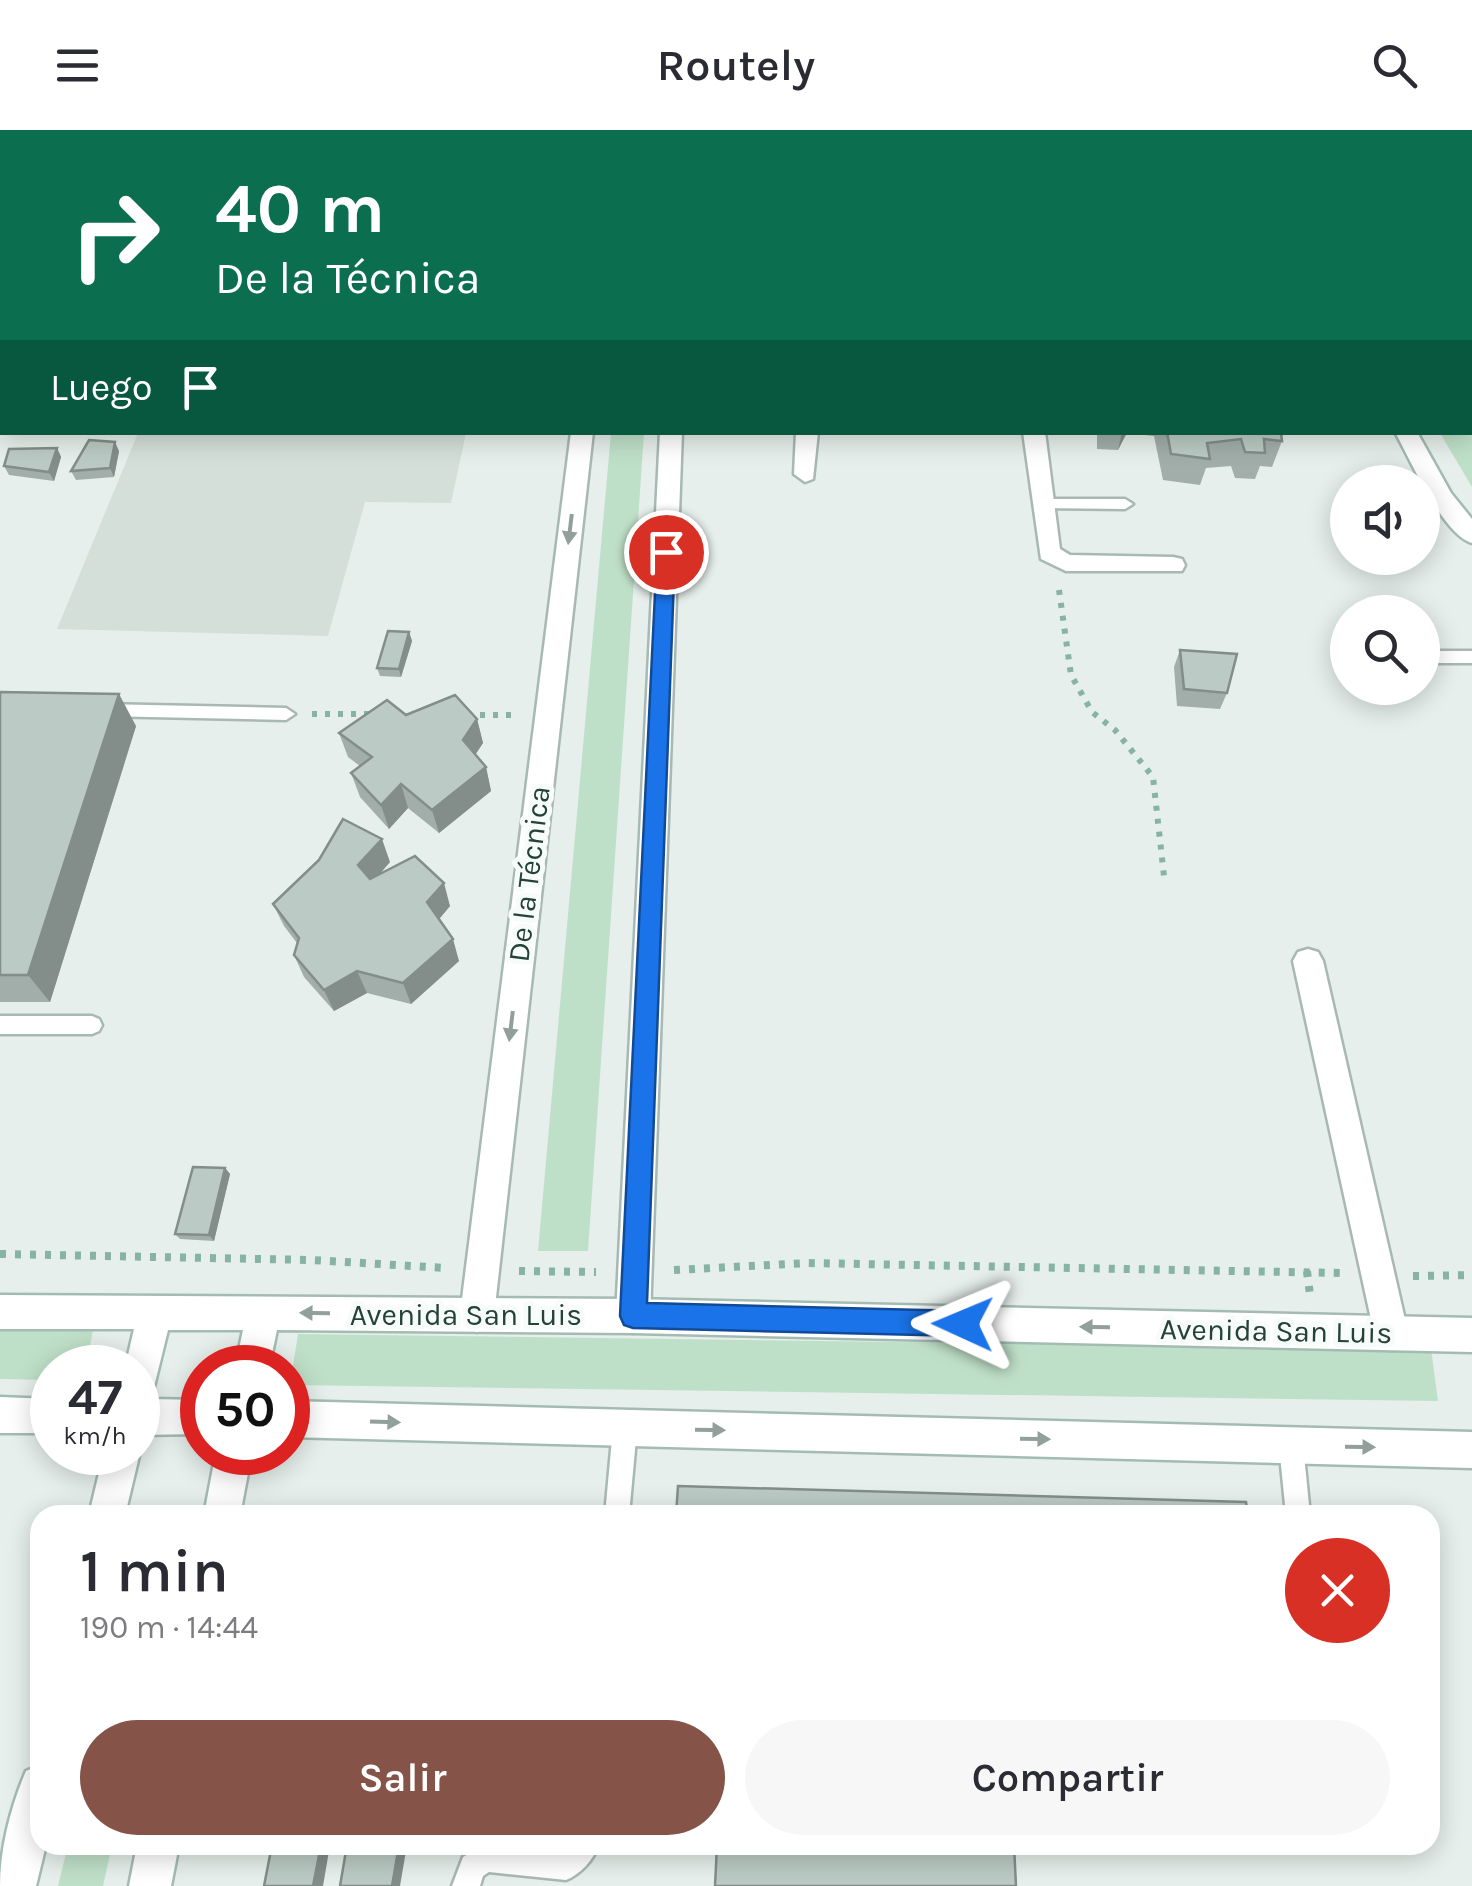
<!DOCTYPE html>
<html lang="es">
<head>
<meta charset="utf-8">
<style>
	body { margin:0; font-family:Karla,sans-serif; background:#f7f7f7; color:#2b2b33; height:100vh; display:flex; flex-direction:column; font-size:38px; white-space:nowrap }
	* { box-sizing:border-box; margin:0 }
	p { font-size:32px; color:#7c7c81 }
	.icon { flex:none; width:55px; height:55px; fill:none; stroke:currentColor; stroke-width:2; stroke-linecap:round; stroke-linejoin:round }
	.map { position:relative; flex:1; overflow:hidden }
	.panel { position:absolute; left:30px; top:1375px; width:1410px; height:350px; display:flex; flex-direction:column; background:#fff; border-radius:30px; box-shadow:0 5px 25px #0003 }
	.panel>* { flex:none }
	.top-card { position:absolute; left:0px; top:0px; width:1472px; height:305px; box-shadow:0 5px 25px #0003; background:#0b6e4f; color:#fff; overflow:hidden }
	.tools { position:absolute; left:1330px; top:335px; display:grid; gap:20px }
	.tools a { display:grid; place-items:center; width:110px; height:110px; border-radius:50%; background:#fff; box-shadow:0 5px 25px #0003; font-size:50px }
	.speed { position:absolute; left:30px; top:1215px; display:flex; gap:20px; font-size:50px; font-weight:700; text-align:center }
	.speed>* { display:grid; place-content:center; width:130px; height:130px; border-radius:50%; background:#fff; box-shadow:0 5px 25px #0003; line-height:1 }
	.speed small { font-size:25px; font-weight:400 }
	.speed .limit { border:15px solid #d22; background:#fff; color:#111 }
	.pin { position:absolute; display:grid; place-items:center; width:85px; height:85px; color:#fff; margin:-42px; border:5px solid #fff; border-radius:50%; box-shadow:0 2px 10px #0007 }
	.me { position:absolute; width:110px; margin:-55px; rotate:271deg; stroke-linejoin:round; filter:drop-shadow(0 0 8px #0008) }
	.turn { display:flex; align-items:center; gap:35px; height:210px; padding:0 50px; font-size:45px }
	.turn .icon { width:130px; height:130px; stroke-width:2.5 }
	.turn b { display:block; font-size:70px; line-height:85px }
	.then { display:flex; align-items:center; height:95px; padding:0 50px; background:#0003; gap:20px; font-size:38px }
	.round { display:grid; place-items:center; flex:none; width:105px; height:105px; border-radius:52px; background:#f7f7f7 }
	.head { display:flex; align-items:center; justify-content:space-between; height:170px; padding:0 50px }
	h1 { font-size:60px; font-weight:600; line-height:75px }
	.action { display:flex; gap:20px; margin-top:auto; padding:20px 50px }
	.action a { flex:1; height:115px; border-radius:60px; background:#855347; color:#fff; font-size:40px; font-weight:600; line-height:115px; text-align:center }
	.action a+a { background:#f7f7f7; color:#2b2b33 }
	header { display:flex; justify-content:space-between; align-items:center; height:130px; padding:0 50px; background:#fff; font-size:45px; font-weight:600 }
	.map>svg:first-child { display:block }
	.built { fill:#d4dfda }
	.green { fill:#bfe0c8 }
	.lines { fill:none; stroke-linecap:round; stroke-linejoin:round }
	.lane-casing { stroke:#a8b8b2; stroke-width:5 }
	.street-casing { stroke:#a8b8b2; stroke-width:5 }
	.secondary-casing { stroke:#a4bbb3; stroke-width:5 }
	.path-far1 { stroke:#86b3a5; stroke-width:6; stroke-dasharray:5 8; stroke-linecap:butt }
	.path { stroke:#86b3a5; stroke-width:8; stroke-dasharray:6 9; stroke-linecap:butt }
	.lane { fill:#fff; fill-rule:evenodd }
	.street { fill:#fff; fill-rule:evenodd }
	.secondary { fill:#fff; fill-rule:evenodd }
	.wall { fill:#a1aea9 }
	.shaded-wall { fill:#838d89 }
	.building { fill:#bbcac4; stroke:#838d89; stroke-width:2.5 }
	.oneway { fill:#92a09c }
	.route { fill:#1a73e8; stroke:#114b97; stroke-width:2.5 }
	.labels { text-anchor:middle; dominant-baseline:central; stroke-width:10; stroke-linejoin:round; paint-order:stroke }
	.street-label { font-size:30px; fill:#24423a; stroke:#f7fbf9 }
</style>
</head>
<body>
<header><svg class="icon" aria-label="menu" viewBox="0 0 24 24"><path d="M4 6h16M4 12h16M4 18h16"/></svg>Routely<svg class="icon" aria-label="search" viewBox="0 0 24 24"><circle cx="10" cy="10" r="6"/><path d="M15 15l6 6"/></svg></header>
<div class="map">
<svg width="1472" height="1756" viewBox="0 0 1472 1756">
	<rect width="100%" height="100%" fill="#e6efeb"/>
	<path class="built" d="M 138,303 L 138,302 L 466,303 L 451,373 L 365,372 L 328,506 L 57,499 Z"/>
	<g class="green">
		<path d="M 1470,281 L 1472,285 L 1472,357 L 1440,303 L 1470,302 Z"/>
		<path d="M 611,303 L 644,303 L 588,1121 L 538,1121 Z"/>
		<path d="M 0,1199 L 93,1200 L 86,1237 L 52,1238 L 52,1250 L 0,1249 Z"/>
		<path d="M 298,1204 L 1431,1219 L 1438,1271 L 290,1255 Z"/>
		<path d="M 68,1715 L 112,1715 L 103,1756 L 58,1756 Z"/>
	</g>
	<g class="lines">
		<g class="lane-casing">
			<g id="lane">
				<rect x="1470" y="30" width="2" height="8"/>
				<path d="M 1045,369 L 1125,369 L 1133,374 L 1125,379 L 1039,378 L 1037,374 Z"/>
				<rect x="1422" y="521" width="50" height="12"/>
				<path d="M 102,574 L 286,578 L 295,584 L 286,590 L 102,586 L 93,580 Z"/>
				<path d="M 0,886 L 92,886 L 99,889 L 102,895 L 99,901 L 92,904 L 0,904 Z"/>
				<path d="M 625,1286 L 633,1290 L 637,1298 L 629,1385 L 605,1385 L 613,1298 L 617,1290 Z"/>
				<path d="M 1291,1303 L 1299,1307 L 1303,1315 L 1310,1385 L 1286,1385 L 1279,1315 L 1283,1307 Z"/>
				<path d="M 484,1715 L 560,1722 L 567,1715 L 599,1715 C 593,1730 581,1744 566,1750 L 489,1742 L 483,1746 L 480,1756 L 452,1756 L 463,1727 Z"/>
			</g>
		</g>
		<g class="street-casing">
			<g id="street">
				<rect x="0" y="206" width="2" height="12"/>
				<path d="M 571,302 L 593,302 L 494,1185 L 489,1197 L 477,1202 L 465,1197 L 460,1185 Z"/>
				<path d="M 660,302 L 682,302 L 650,1186 L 645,1198 L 633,1203 L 621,1198 L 616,1186 Z"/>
				<path d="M 796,302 L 818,302 L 813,349 L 805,352 L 794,344 Z"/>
				<path d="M 1023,302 L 1045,302 L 1060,419 L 1070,425 L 1173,427 L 1182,429 L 1185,435 L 1182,441 L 1066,441 L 1041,429 Z"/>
				<path d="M 1308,819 L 1318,822 L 1323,831 L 1408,1203 L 1403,1215 L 1391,1220 L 1379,1215 L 1374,1203 L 1293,831 L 1298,822 Z"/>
			</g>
		</g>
		<g class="secondary-casing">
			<g id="secondary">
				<path d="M 1334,0 L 1357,0 L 1358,2 L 1336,2 Z"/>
				<path d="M 1470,235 L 1472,236 L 1472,252 L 1470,251 Z"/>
				<path d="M 1395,302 L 1417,302 L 1451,363 L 1472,389 L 1472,413 C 1443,405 1410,329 1395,302 Z"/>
				<path d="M 0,1165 L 633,1169 L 1472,1188 L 1472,1222 L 633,1203 L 277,1200 L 269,1238 L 235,1238 L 243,1200 L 168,1200 L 151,1269 L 202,1270 L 202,1304 L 138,1305 L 138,1238 L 125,1238 L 134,1199 L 0,1199 Z"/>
				<path d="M 0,1267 L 52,1269 L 52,1303 L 0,1303 Z"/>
				<path d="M 288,1271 L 1472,1302 L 1472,1338 L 288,1307 Z"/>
				<path d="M 138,1316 L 140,1322 L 125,1385 L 89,1385 L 104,1322 L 138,1322 Z"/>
				<path d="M 216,1322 L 252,1322 L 240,1385 L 204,1385 Z"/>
				<path d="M 40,1635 L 40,1715 L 46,1715 L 36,1756 L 0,1756 C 0,1718 11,1676 26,1641 Z"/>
				<path d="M 137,1715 L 179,1715 L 171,1756 L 129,1756 Z"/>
			</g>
		</g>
		<g class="path-far1">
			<path d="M 1059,460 L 1071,545 L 1092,582 L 1115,600 L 1153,647 L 1164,746"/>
			<path d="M 312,584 L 374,584"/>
			<path d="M 467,585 L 514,585"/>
		</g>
		<g class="path">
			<path d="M 0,1124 L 312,1130 L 446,1138"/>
			<path d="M 674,1140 L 808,1133 L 1341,1143"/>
			<path d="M 519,1141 L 596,1142"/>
			<path d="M 1307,1141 L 1310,1165"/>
			<path d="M 1413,1146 L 1472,1145"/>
		</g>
		<use href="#lane" class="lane"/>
		<use href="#street" class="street"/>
		<use href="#secondary" class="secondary"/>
	</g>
	<g class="wall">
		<path d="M 177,0 L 318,0 L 316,2 L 178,2 Z"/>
		<path d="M 441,0 L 514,0 L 513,2 L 441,2 Z"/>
		<path d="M 1097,302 L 1281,302 L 1282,311 L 1272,337 L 1260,336 L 1255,349 L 1235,348 L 1231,336 L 1206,338 L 1200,355 L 1163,350 L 1154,306 L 1127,303 L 1118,320 L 1097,319 Z"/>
		<path d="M 57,318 L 61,327 L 54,351 L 9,345 L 4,336 Z"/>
		<path d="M 119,321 L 114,347 L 76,350 L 71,341 Z"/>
		<path d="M 409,502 L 412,511 L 401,547 L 380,546 L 377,538 Z"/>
		<path d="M 1180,520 L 1227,563 L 1220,579 L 1177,576 L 1174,537 Z"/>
		<path d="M 0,562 L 136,596 L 50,872 L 0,872 Z"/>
		<path d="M 406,585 L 477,589 L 483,613 L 475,625 L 486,637 L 491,661 L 439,703 L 408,678 L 389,699 L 360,667 L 351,643 L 360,636 L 348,627 L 339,603 Z"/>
		<path d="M 390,732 L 379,745 L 450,776 L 439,789 L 459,831 L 411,874 L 367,863 L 334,881 L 304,847 L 294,825 L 297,813 L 284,796 L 273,774 Z"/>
		<path d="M 225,1038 L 230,1044 L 214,1111 L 180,1109 L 175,1104 Z"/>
	</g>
	<g class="shaded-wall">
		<path d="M 0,0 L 10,0 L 11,2 L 2,2 L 2,26 L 0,29 Z"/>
		<path d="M 274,0 L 318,0 L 316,2 L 274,2 Z"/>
		<rect x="704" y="0" width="27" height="2"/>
		<path d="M 1122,302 L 1127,302 L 1118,320 Z"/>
		<path d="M 115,312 L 119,321 L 114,347 L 110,338 Z"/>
		<path d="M 57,318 L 61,327 L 54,351 L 49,342 Z"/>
		<path d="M 409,502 L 412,511 L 401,547 L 399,539 Z"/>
		<path d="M 119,564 L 136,596 L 50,872 L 28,845 Z"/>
		<path d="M 477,589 L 483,613 L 469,634 L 463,610 Z"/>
		<path d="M 486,637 L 491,661 L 439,703 L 432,680 Z"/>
		<path d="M 401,654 L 408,678 L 389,699 L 381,675 Z"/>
		<path d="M 382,709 L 390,732 L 367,758 L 358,735 Z"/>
		<path d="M 444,753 L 450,776 L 435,794 L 427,772 Z"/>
		<path d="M 453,809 L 459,831 L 411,874 L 403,853 Z"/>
		<path d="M 357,841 L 367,863 L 334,881 L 324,860 Z"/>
		<path d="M 225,1038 L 230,1044 L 214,1111 L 209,1105 Z"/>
		<path d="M 321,1715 L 330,1715 L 323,1756 L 313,1756 Z"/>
		<path d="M 399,1715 L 407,1715 L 400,1756 L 392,1756 Z"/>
	</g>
	<g class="building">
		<path d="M 237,0 L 274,0 L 236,2 Z"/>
		<path d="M 630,0 L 666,0 L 665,2 L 629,2 Z"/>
		<rect x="680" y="0" width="24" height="2"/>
		<path d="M 1104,0 L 1141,0 L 1142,2 L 1104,2 Z"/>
		<path d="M 1167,302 L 1281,302 L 1282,311 L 1264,309 L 1265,323 L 1245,322 L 1241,309 L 1207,313 L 1210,329 L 1171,324 Z"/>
		<path d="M 89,310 L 115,312 L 110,338 L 71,341 Z"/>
		<path d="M 57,318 L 49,342 L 4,336 L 9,319 Z"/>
		<path d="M 388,501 L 409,502 L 399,539 L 377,538 Z"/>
		<path d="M 1180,520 L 1237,524 L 1227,563 L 1184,559 Z"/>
		<path d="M 0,562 L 119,564 L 28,845 L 0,845 Z"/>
		<path d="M 455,565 L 477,589 L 463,610 L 486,637 L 432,680 L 401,654 L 381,675 L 351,643 L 372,627 L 339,603 L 387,570 L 406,585 Z"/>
		<path d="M 343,689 L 382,709 L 358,735 L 370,749 L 415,726 L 444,753 L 427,772 L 453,809 L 403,853 L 357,841 L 324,860 L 294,825 L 299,808 L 273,774 L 319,730 Z"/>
		<path d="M 193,1037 L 225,1038 L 209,1105 L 175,1104 Z"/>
		<path d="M 678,1356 L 1246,1372 L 1248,1385 L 676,1385 Z"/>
		<path d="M 272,1715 L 321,1715 L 313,1756 L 264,1756 Z"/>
		<path d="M 347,1715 L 399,1715 L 392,1756 L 340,1756 Z"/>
		<path d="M 717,1715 L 1014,1715 L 1016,1756 L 715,1756 Z"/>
	</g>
	<defs><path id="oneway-solid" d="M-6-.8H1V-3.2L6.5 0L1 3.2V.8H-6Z" transform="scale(2.5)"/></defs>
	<g class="oneway">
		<use href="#oneway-solid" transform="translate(570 399) rotate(97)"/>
		<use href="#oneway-solid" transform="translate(511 896) rotate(97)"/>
		<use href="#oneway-solid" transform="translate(315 1183) rotate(-179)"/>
		<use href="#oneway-solid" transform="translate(1095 1197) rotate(-179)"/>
		<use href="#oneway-solid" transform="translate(385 1292) rotate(2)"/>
		<use href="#oneway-solid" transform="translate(710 1300) rotate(1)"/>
		<use href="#oneway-solid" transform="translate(1035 1309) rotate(1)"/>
		<use href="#oneway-solid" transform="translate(1360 1317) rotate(1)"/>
	</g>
	<path class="route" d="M 666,416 L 675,422 L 647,1173 L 963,1181 L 972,1185 L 976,1194 L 972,1202 L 963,1206 L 633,1198 L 624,1195 L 620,1186 L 657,422 Z"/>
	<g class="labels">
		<g class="street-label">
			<text transform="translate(529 744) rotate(-83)">De la Técnica</text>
			<text x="466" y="1185">Avenida San Luis</text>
			<text transform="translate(1276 1201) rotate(1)">Avenida San Luis</text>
		</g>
	</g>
</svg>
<div class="tools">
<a><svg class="icon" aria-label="sound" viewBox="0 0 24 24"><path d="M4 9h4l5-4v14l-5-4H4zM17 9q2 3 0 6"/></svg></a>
<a><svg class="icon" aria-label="search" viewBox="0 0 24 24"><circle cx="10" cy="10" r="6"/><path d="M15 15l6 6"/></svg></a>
</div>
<div class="speed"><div>47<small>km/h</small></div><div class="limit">50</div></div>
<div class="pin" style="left:666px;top:422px;background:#d93025"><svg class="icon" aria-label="arrive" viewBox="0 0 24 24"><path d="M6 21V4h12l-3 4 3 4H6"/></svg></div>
<svg class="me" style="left:963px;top:1194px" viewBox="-20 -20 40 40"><path d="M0-17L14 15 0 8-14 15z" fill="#1a73e8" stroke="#fff" stroke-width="4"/></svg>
<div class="top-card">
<div class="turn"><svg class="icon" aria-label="right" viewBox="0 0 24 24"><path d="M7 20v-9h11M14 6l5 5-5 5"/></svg><div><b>40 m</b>De la Técnica</div></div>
<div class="then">Luego<svg class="icon" aria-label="arrive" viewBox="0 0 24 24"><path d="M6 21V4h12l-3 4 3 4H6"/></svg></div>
</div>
<section class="panel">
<div class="head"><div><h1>1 min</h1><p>190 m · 14:44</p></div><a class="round" style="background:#d93025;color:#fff"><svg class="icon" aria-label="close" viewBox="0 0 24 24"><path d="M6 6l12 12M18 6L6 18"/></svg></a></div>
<div class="action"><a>Salir</a><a>Compartir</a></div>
</section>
</div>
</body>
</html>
